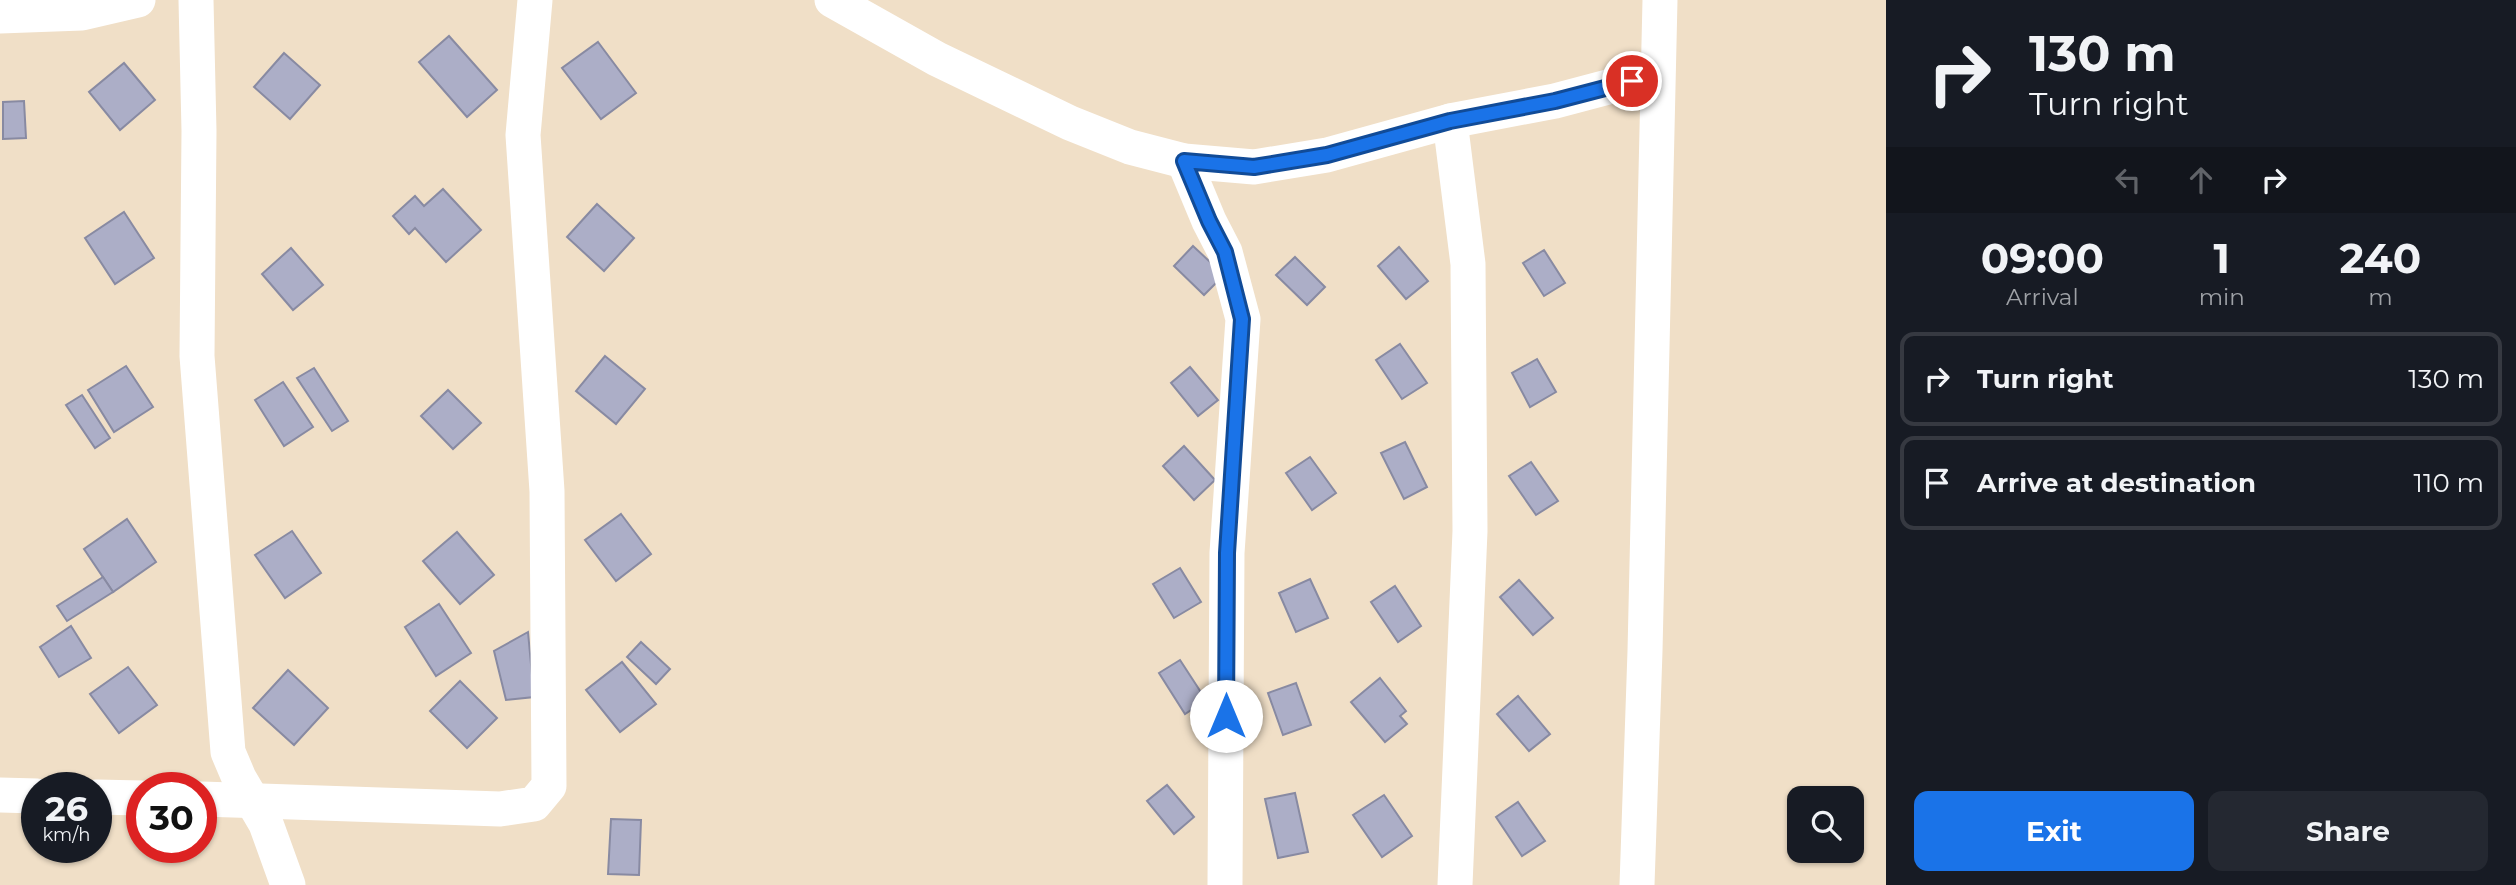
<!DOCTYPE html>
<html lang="en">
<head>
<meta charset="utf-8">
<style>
	body { margin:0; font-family:Montserrat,sans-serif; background:#242831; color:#f1f3f6; height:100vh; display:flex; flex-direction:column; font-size:26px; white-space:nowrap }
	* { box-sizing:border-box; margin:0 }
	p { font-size:23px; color:#9ea1a6 }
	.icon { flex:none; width:38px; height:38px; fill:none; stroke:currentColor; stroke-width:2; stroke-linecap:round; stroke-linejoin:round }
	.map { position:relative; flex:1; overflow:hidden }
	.details { display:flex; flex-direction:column; background:#171b24; width:630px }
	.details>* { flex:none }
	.top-card { background:#171b24; color:#f1f3f6; overflow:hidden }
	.fabs { position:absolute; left:1787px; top:786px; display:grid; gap:14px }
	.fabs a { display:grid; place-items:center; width:77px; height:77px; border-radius:14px; background:#171b24; box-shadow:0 2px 5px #0004; font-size:35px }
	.speed { position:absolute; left:21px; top:772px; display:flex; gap:14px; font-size:35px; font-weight:700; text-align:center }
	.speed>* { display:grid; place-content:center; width:91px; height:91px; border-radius:50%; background:#171b24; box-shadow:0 2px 5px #0004; line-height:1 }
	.speed small { font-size:18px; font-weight:400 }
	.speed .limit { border:10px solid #d22; background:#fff; color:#111 }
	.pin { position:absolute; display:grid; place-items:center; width:60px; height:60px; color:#fff; margin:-30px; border:4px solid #fff; border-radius:50%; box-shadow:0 2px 7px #0007 }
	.me { position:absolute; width:77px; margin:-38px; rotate:0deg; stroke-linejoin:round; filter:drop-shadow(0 0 5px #0008) }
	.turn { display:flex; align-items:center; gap:24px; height:147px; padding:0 28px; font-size:32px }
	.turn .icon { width:91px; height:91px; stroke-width:2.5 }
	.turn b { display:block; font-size:49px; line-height:60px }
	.lanes { display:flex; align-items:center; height:66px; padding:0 28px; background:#0003; justify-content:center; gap:35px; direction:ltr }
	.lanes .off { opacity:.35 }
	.eta { display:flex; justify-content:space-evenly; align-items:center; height:119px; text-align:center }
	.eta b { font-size:42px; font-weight:700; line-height:49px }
	.primary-button { display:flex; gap:14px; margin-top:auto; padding:14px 28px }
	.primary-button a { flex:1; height:80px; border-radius:14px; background:#1a73e8; color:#fff; font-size:28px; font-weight:700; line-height:80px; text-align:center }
	.primary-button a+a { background:#242831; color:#f1f3f6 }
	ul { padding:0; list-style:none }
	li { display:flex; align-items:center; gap:21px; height:94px; margin:0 14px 10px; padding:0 14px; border:4px solid #363941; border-radius:14px }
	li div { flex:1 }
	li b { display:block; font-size:26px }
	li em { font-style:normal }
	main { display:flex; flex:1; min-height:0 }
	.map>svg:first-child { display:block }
	.building { fill:#acaec7; stroke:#888aa2; stroke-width:2 }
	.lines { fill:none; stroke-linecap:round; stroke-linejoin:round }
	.minor { stroke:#fff; stroke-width:35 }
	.route-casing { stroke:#114b97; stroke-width:18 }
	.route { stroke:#1a73e8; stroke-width:12 }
</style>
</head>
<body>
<main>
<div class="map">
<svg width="1886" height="885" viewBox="0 0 1886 885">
	<rect width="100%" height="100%" fill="#f0dfc7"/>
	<g class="building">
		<path d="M 449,36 L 497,90 L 467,117 L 419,62 Z"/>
		<path d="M 598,42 L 636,93 L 601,119 L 562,68 Z"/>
		<path d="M 284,53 L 320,85 L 290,119 L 254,87 Z"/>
		<path d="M 124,63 L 155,100 L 120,130 L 89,92 Z"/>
		<path d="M 24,101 L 26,138 L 3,139 L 3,102 Z"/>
		<path d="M 443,189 L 481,230 L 446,262 L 415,228 L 409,234 L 393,216 L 415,196 L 424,206 Z"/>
		<path d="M 597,204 L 634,238 L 604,271 L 567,237 Z"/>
		<path d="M 124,212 L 154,258 L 115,284 L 85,238 Z"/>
		<path d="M 1193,246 L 1224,275 L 1204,295 L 1174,266 Z"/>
		<path d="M 1399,247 L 1428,281 L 1406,299 L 1378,266 Z"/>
		<path d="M 291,248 L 323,285 L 293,310 L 262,274 Z"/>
		<path d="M 1544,250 L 1565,283 L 1544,296 L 1523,263 Z"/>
		<path d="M 1295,257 L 1325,287 L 1307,305 L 1276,275 Z"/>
		<path d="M 1400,344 L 1427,383 L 1402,399 L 1376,360 Z"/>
		<path d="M 605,356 L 645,389 L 616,424 L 576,391 Z"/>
		<path d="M 1537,359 L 1556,392 L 1530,407 L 1512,373 Z"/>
		<path d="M 126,366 L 153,407 L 114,432 L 88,390 Z"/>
		<path d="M 1190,367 L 1218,400 L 1198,416 L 1171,383 Z"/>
		<path d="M 314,368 L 348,421 L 332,431 L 297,378 Z"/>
		<path d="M 283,382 L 313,427 L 284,446 L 255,400 Z"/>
		<path d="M 448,390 L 481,423 L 453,449 L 421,416 Z"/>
		<path d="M 82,395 L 110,438 L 95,448 L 66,405 Z"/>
		<path d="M 1405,442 L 1427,487 L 1404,499 L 1381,453 Z"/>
		<path d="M 1184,446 L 1215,480 L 1194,500 L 1163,466 Z"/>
		<path d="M 1310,457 L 1336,493 L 1312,510 L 1286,473 Z"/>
		<path d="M 1531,462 L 1558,501 L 1536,515 L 1509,476 Z"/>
		<path d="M 621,514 L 651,554 L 616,581 L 585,540 Z"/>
		<path d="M 127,519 L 156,562 L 113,592 L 84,549 Z"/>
		<path d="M 292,531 L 321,573 L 285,598 L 255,555 Z"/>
		<path d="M 457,532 L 494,575 L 460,604 L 423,561 Z"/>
		<path d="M 1180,568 L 1201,602 L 1174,618 L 1153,584 Z"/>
		<path d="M 103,577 L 113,592 L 67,621 L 57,606 Z"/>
		<path d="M 1310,579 L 1328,618 L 1296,632 L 1279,593 Z"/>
		<path d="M 1519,580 L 1553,618 L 1533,635 L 1500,597 Z"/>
		<path d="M 1395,586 L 1421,626 L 1398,642 L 1371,602 Z"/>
		<path d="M 439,604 L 471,653 L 436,676 L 405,627 Z"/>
		<path d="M 71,626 L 91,658 L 59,677 L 40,647 Z"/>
		<path d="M 528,632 L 534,697 L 506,700 L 494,651 Z"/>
		<path d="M 641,642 L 670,669 L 656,684 L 627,657 Z"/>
		<path d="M 1180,660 L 1206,700 L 1185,714 L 1159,673 Z"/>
		<path d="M 622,662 L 656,704 L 620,732 L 586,690 Z"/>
		<path d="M 128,667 L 157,705 L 119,733 L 90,694 Z"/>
		<path d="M 288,670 L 328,708 L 294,745 L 253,708 Z"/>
		<path d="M 1380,678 L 1406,711 L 1400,716 L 1407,724 L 1385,742 L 1351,702 Z"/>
		<path d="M 460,681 L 497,718 L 467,748 L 430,711 Z"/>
		<path d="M 1296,683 L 1311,725 L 1283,735 L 1268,693 Z"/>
		<path d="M 1518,696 L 1550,734 L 1529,751 L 1497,714 Z"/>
		<path d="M 1167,785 L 1194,817 L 1174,834 L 1147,801 Z"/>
		<path d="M 1295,793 L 1308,852 L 1278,858 L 1265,799 Z"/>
		<path d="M 1384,795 L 1412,836 L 1382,857 L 1353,815 Z"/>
		<path d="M 1518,802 L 1545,841 L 1522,856 L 1496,817 Z"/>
		<path d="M 611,819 L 641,820 L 639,875 L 608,874 Z"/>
	</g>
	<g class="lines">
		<g class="minor">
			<path d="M 196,0 L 199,131 L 197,356 L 228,752 L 239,778 L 266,824 L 288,885"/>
			<path d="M 832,0 L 937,59 L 1070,123 L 1130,147 L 1184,161 L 1254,167 L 1327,155 L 1450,121 L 1555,101 L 1657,74"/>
			<path d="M 0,16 L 82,13 L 138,0"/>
			<path d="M 1450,121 L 1468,264 L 1470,531 L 1455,885"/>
			<path d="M 1184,161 L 1209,221 L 1225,252 L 1243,319 L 1227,553 L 1225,885"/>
			<path d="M 0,795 L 37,796"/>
			<path d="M 96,797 L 142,798"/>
			<path d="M 201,799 L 500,809 L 534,804 L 549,786 L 547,491 L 523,135 L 535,0"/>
			<path d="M 1637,885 L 1645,651 L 1660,0"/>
		</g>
	</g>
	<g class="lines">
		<g class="route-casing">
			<path id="route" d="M 1226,716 L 1227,553 L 1242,319 L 1225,252 L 1209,221 L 1184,161 L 1254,167 L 1327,155 L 1450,121 L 1555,101 L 1632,81"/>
		</g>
		<use href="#route" class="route"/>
	</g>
</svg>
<div class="fabs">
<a><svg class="icon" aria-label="search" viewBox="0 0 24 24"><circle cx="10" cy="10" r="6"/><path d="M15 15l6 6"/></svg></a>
</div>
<div class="speed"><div>26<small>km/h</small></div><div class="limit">30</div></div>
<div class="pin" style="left:1632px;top:81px;background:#d93025"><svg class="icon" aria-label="arrive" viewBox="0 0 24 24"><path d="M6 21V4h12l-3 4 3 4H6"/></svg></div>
<svg class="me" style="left:1226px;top:716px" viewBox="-20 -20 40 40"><circle r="19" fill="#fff"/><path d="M0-13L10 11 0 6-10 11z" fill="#1a73e8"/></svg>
</div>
<section class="details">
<div class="top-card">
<div class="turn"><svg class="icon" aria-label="right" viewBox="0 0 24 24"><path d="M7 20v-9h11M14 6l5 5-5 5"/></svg><div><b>130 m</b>Turn right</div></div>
<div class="lanes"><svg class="icon off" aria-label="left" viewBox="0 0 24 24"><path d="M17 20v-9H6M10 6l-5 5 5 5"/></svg><svg class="icon off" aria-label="ahead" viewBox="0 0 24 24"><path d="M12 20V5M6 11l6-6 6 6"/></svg><svg class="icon" aria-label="right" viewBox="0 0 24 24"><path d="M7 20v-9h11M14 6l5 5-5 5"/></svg></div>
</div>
<div class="eta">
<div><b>09:00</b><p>Arrival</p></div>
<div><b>1</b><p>min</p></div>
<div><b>240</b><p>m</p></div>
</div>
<ul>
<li><svg class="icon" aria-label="right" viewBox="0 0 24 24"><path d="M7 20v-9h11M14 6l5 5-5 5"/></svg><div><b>Turn right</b></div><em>130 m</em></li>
<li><svg class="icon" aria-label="arrive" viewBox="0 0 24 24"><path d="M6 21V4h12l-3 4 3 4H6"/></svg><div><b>Arrive at destination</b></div><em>110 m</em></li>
</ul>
<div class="primary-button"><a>Exit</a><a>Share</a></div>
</section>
</main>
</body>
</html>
